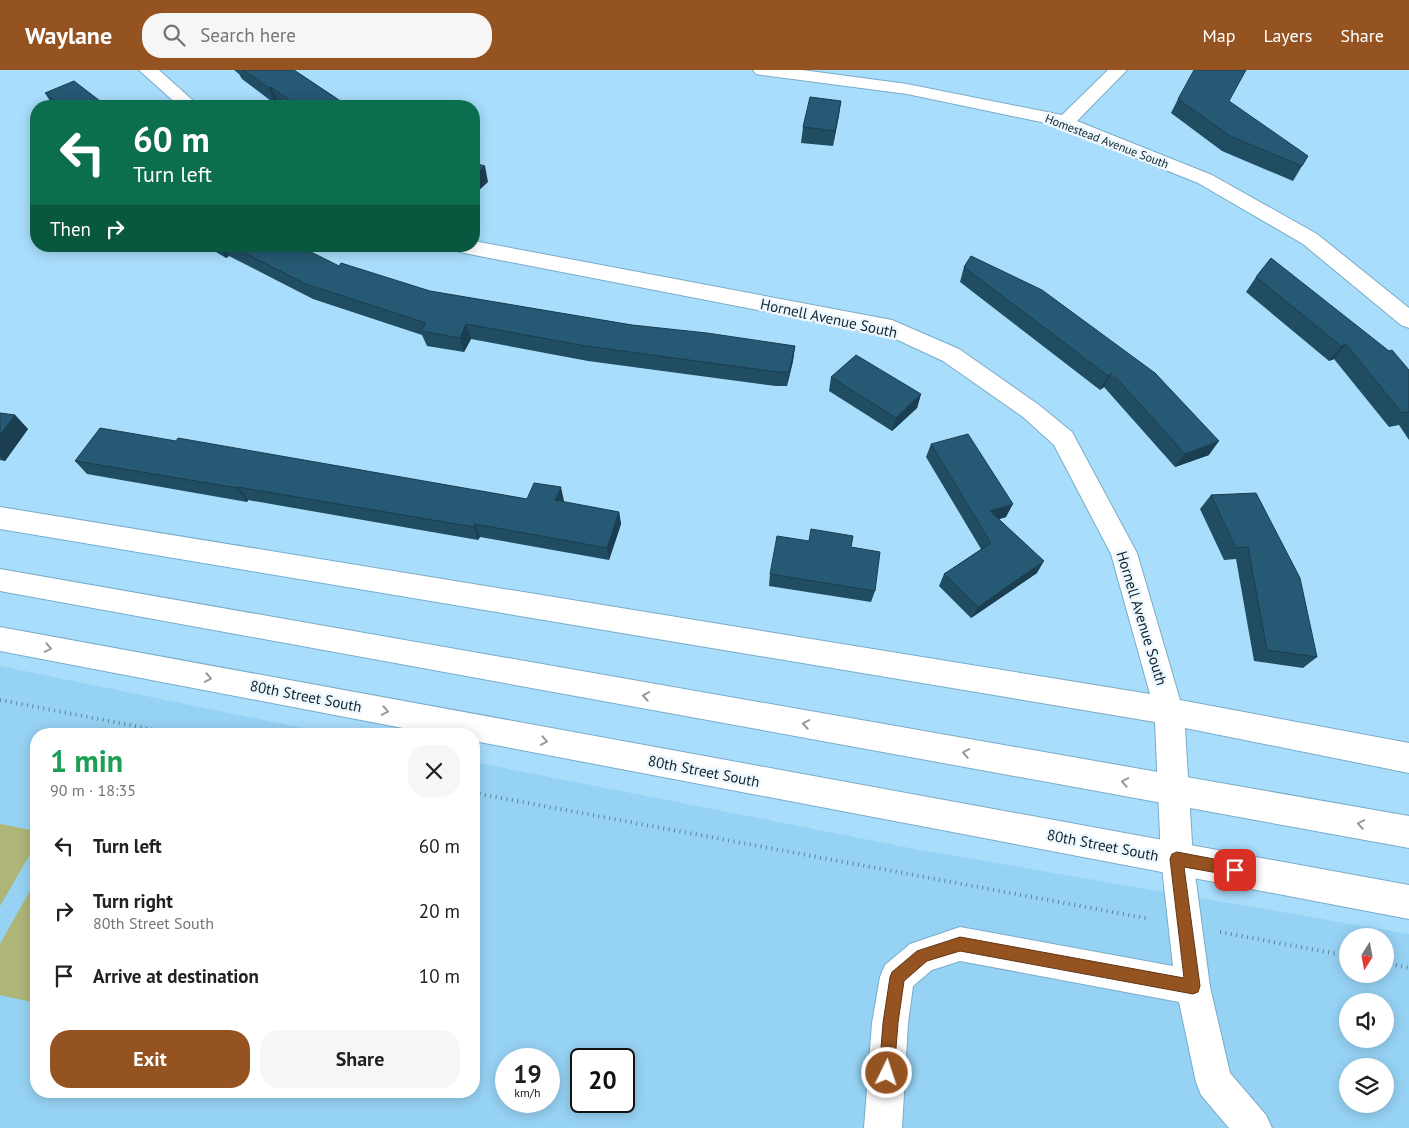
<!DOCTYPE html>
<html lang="en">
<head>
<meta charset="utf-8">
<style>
	body { margin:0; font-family:"PT Sans",sans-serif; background:#f6f6f6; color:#202124; height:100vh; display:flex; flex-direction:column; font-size:19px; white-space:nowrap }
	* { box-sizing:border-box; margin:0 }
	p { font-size:16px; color:#757577 }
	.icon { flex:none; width:28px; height:28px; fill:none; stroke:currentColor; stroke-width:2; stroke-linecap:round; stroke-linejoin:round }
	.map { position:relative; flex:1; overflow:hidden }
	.panel { position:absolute; left:30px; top:658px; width:450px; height:370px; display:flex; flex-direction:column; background:#fff; border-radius:20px; box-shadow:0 2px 12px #0003 }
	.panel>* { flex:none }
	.hud { position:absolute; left:30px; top:30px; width:450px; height:152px; border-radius:20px; box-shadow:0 2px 12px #0003; background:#0b6e4f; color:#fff; overflow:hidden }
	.needle { width:32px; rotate:191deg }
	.fabs { position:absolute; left:1339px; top:858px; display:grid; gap:10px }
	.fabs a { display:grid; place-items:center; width:55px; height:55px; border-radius:50%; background:#fff; box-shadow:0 2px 12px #0003; font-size:25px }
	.speed { position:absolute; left:495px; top:978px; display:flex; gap:10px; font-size:25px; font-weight:700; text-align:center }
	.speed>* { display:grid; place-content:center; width:65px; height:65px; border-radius:50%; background:#fff; box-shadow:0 2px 12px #0003; line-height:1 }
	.speed small { font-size:12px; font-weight:400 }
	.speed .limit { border:2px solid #111; border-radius:8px; background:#fff; color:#111 }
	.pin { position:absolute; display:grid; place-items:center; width:42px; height:42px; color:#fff; margin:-21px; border-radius:10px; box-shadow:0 2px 8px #0006 }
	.me { position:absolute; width:55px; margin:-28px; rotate:4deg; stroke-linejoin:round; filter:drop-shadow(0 0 4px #0008) }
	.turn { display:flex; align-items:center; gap:18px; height:105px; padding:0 20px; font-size:22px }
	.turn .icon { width:65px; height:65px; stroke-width:2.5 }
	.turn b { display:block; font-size:35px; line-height:42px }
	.then { display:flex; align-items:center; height:48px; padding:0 20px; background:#0003; gap:10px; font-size:19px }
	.round { display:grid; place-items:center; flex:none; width:52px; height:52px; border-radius:20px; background:#f6f6f6 }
	.summary { display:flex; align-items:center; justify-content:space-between; height:85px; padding:0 20px }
	h1 { font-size:30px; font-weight:700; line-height:38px; color:#1e9e55 }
	.cta { display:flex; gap:10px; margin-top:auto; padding:10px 20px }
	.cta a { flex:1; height:58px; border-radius:20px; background:#955322; color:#fff; font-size:20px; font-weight:700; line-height:58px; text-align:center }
	.cta a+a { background:#f6f6f6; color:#202124 }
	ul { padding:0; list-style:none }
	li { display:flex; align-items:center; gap:15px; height:65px; padding:0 20px }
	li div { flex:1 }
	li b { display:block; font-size:19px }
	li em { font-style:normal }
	header { display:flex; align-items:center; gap:30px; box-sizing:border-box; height:70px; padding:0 25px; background:#955322; color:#fff }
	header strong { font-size:24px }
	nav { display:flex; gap:28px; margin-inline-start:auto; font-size:18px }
	.search { width:350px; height:45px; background:#f6f6f6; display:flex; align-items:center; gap:12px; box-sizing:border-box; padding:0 18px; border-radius:20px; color:#757577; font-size:19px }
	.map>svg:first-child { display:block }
	.built { fill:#96d2f4; fill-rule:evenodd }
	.green { fill:#aeb577 }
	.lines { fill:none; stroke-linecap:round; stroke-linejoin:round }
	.minor-casing { stroke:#79acc9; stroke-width:2 }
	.major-casing { stroke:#79acc9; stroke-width:2 }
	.path { stroke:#5e8498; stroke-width:4; stroke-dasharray:1 4.5; stroke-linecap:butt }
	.minor { fill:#fff; fill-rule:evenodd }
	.major { fill:#fff; fill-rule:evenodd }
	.wall { fill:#214d63 }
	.shaded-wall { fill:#1b3e50 }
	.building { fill:#265973; stroke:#1b3e50 }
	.oneway { stroke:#939ca1 }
	.route { fill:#955322; stroke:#613616 }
	.labels { text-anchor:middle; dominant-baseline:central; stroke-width:5; stroke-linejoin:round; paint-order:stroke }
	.far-street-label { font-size:12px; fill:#0f242f; stroke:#edf7fd }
	.street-label { font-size:15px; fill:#0f242f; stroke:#edf7fd }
</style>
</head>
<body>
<header>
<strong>Waylane</strong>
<div class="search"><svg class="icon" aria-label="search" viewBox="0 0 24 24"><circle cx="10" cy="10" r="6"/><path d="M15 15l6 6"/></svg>Search here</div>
<nav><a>Map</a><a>Layers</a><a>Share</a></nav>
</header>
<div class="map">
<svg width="1409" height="1058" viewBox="0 0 1409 1058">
	<rect width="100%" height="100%" fill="#a8ddfb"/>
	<path class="built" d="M 0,596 L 332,664 L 36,664 L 36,1021 L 474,1021 L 474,692 L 920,780 L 1409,864 L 1409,1058 L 0,1058 ZM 1348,866 L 1385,866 L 1385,904 L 1348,904 ZM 1348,931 L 1385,931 L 1385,969 L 1348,969 ZM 506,989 L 549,989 L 549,1031 L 506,1031 ZM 581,989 L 624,989 L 624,1031 L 581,1031 ZM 1348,996 L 1385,996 L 1385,1034 L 1348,1034 Z"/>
	<g class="green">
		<path d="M 0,754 L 36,761 L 36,774 L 0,836 Z"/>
		<path d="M 36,810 L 36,933 L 0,925 L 0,874 Z"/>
	</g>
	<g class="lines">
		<g class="minor-casing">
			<g id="minor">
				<path d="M 139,0 L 159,0 L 199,36 L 179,36 Z"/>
				<path d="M 753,0 L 802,0 L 907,14 L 1062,45 L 1108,0 L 1127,0 L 1077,51 L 1212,105 L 1317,164 L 1409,238 L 1409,258 L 1401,255 L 1303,174 L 1198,113 L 1051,54 L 907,24 L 762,5 L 756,4 Z"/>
				<path d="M 474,171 L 892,250 L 959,279 L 1039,335 L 1072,362 L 1137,483 L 1180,630 L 1409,673 L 1409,703 L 1185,658 L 1193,789 L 1210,917 L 1230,1003 L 1266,1045 L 1272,1058 L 1229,1058 L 1201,1025 L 1196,1012 L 1179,932 L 960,891 L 932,900 L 913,916 L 908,953 L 902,1058 L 864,1058 L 872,953 L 880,907 L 885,895 L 910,874 L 960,857 L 1173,896 L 1161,789 L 1155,652 L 0,459 L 0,437 L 1150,624 L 1111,484 L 1054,375 L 1023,347 L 943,291 L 887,265 L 464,183 L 457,181 L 454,176 L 474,176 Z"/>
			</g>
		</g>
		<g class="major-casing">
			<g id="major">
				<path d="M 0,499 L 1409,746 L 1409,778 L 0,521 Z"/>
				<path d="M 0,557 L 1409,815 L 1409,849 L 474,671 L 474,664 L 434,664 L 0,581 Z"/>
			</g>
		</g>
		<g class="path">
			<path d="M 0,630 L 176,664"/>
			<path d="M 474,723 L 1150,849"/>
			<path d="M 1220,862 L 1348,886"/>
			<path d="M 1385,893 L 1409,898"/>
		</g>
		<use href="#minor" class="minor"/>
		<use href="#major" class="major"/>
	</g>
	<g class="wall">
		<path d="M 234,0 L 294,0 L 348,36 L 283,36 L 278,32 L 275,34 L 242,9 L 239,4 Z"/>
		<path d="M 45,23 L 106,36 L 53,36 Z"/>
		<path d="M 1178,29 L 1229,31 L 1302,96 L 1293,111 L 1222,81 L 1171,43 Z"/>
		<path d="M 841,31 L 833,76 L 801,73 L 803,57 Z"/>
		<path d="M 206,176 L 299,176 L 339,196 L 430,221 L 632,255 L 795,276 L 793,291 L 787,316 L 776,316 L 588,291 L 471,269 L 464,282 L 427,276 L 422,265 L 313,229 L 229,186 L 226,188 Z"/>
		<path d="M 971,186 L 1209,385 L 1175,397 L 1104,317 L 1100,320 L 960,212 L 964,197 Z"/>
		<path d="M 1256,207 L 1409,300 L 1409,370 L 1399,355 L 1389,357 L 1334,289 L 1329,291 L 1246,222 Z"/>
		<path d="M 831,307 L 921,324 L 917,338 L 892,361 L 829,321 Z"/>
		<path d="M 0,343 L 15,345 L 28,359 L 5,391 L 0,390 Z"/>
		<path d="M 176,371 L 527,429 L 564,431 L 563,432 L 619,442 L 621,454 L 609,490 L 480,467 L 478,470 L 248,430 L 247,432 L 87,404 L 75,391 Z"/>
		<path d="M 931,374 L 1006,447 L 999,449 L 1037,503 L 971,548 L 939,516 L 944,504 L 981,479 L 926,387 Z"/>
		<path d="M 1256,423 L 1317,587 L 1303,598 L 1254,591 L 1236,489 L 1224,490 L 1200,439 L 1211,425 Z"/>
		<path d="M 851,477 L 875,521 L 871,532 L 769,516 L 770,504 Z"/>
	</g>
	<g class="shaded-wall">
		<path d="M 271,17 L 278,32 L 275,34 L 269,18 Z"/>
		<path d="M 841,31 L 839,46 L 833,76 L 835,61 Z"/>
		<path d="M 485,96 L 488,112 L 474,125 L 474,107 Z"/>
		<path d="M 219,176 L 223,176 L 229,186 L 226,188 Z"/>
		<path d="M 466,254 L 471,269 L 464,282 L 460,268 Z"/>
		<path d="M 1346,274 L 1334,289 L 1329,291 L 1341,276 Z"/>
		<path d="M 795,276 L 793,291 L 787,316 L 789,302 Z"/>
		<path d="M 1112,303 L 1104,317 L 1100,320 L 1108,306 Z"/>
		<path d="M 921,324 L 917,338 L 892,361 L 896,348 Z"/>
		<path d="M 15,345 L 28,359 L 5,391 L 0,386 L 0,365 Z"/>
		<path d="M 1219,371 L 1209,385 L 1175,397 L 1185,384 Z"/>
		<path d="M 238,417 L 248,430 L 247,432 L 237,418 Z"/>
		<path d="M 561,417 L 564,431 L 558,443 L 555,430 Z"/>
		<path d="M 1013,434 L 1006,447 L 984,454 L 990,441 Z"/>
		<path d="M 619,442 L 621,454 L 609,490 L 607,478 Z"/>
		<path d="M 475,454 L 480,467 L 478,470 L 474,457 Z"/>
		<path d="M 1044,491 L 1037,503 L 971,548 L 978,537 Z"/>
	</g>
	<g class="building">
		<path d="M 243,0 L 294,0 L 348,36 L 298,36 L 271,17 L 269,18 Z"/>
		<path d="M 1194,0 L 1246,0 L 1229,31 L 1308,86 L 1302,96 L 1230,66 L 1178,29 Z"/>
		<path d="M 74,11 L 104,34 L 98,36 L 62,36 L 45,23 Z"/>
		<path d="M 810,27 L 841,31 L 835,61 L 803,57 Z"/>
		<path d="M 474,93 L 485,96 L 474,107 Z"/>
		<path d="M 231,176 L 299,176 L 339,196 L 341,193 L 430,221 L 632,255 L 707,263 L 795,276 L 789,302 L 777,302 L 586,276 L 466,254 L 460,268 L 421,261 L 426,253 L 306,214 Z"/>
		<path d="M 971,186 L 1042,220 L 1155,303 L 1219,371 L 1185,384 L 1112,303 L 1108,306 L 964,197 Z"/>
		<path d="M 1271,188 L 1389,281 L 1392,280 L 1409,300 L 1409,342 L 1402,343 L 1346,274 L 1341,276 L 1256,207 Z"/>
		<path d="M 856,285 L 921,324 L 896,348 L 831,307 Z"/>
		<path d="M 0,343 L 15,345 L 0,365 Z"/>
		<path d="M 100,358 L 176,371 L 178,368 L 527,429 L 534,413 L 561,417 L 555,430 L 619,442 L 607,478 L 475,454 L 474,457 L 238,417 L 237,418 L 75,391 Z"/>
		<path d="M 968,364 L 1013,434 L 990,441 L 1044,491 L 978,537 L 944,504 L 991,473 L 931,374 Z"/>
		<path d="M 1256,423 L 1300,508 L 1317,587 L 1267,580 L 1248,477 L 1236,478 L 1211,425 Z"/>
		<path d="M 811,459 L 853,466 L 851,477 L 880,482 L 875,521 L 770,504 L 777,466 L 809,471 Z"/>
	</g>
	<defs><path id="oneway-chevron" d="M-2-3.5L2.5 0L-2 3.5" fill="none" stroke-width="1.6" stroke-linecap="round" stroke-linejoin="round" transform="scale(1.25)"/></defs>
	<g class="oneway">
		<use href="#oneway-chevron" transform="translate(48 578) rotate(11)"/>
		<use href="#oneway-chevron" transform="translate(208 608) rotate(11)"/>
		<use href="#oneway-chevron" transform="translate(646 626) rotate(-170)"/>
		<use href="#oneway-chevron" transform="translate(385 641) rotate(11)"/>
		<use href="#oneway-chevron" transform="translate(806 654) rotate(-170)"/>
		<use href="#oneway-chevron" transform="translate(544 671) rotate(11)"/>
		<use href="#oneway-chevron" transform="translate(966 683) rotate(-170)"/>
		<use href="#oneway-chevron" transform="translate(1125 712) rotate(-170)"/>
		<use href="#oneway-chevron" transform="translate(1361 754) rotate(-170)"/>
	</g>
	<path class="route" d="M 1177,782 L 1235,793 L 1240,795 L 1242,800 L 1240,804 L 1235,806 L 1184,797 L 1200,916 L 1198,922 L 1193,924 L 960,881 L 927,891 L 904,911 L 898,953 L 894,1003 L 892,1009 L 887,1011 L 882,1009 L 879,1003 L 883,953 L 890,907 L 892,902 L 917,881 L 960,867 L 1184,908 L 1170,789 L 1172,784 Z"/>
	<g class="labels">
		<g class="far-street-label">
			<text transform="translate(1107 71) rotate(21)">Homestead Avenue South</text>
		</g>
		<g class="street-label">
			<text transform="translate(829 248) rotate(12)">Hornell Avenue South</text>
			<text transform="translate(1142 548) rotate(73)">Hornell Avenue South</text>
			<text transform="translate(306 626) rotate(11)">80th Street South</text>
			<text transform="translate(704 701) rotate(11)">80th Street South</text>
			<text transform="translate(1103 775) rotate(11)">80th Street South</text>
		</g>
	</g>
</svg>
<div class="fabs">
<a><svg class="needle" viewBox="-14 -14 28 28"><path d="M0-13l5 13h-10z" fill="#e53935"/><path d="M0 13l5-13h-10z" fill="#757577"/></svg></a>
<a><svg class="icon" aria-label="sound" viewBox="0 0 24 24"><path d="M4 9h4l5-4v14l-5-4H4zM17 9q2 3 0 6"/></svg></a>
<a><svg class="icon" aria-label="layers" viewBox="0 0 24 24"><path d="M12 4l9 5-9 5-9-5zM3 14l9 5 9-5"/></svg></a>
</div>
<div class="speed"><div>19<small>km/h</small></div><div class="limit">20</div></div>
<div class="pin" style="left:1235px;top:800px;background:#d93025"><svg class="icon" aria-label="arrive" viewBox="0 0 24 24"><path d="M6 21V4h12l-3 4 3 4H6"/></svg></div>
<svg class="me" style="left:887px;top:1003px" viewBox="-20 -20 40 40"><circle r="17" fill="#955322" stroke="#fff" stroke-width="3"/><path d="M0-11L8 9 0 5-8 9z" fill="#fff"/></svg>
<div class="hud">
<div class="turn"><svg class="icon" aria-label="left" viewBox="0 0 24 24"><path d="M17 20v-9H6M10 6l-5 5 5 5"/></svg><div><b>60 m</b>Turn left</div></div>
<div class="then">Then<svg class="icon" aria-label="right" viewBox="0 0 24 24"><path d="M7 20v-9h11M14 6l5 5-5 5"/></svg></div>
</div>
<section class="panel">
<div class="summary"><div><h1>1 min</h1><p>90 m · 18:35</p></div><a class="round"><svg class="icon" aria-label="close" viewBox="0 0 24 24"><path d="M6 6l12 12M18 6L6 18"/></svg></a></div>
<ul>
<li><svg class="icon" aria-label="left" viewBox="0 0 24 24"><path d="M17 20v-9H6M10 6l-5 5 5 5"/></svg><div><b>Turn left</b></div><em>60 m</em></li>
<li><svg class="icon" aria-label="right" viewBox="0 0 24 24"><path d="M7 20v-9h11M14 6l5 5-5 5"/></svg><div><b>Turn right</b><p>80th Street South</p></div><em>20 m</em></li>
<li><svg class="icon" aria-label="arrive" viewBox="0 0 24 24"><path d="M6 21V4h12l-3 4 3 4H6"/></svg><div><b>Arrive at destination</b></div><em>10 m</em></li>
</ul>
<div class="cta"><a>Exit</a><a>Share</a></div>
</section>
</div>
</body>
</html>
